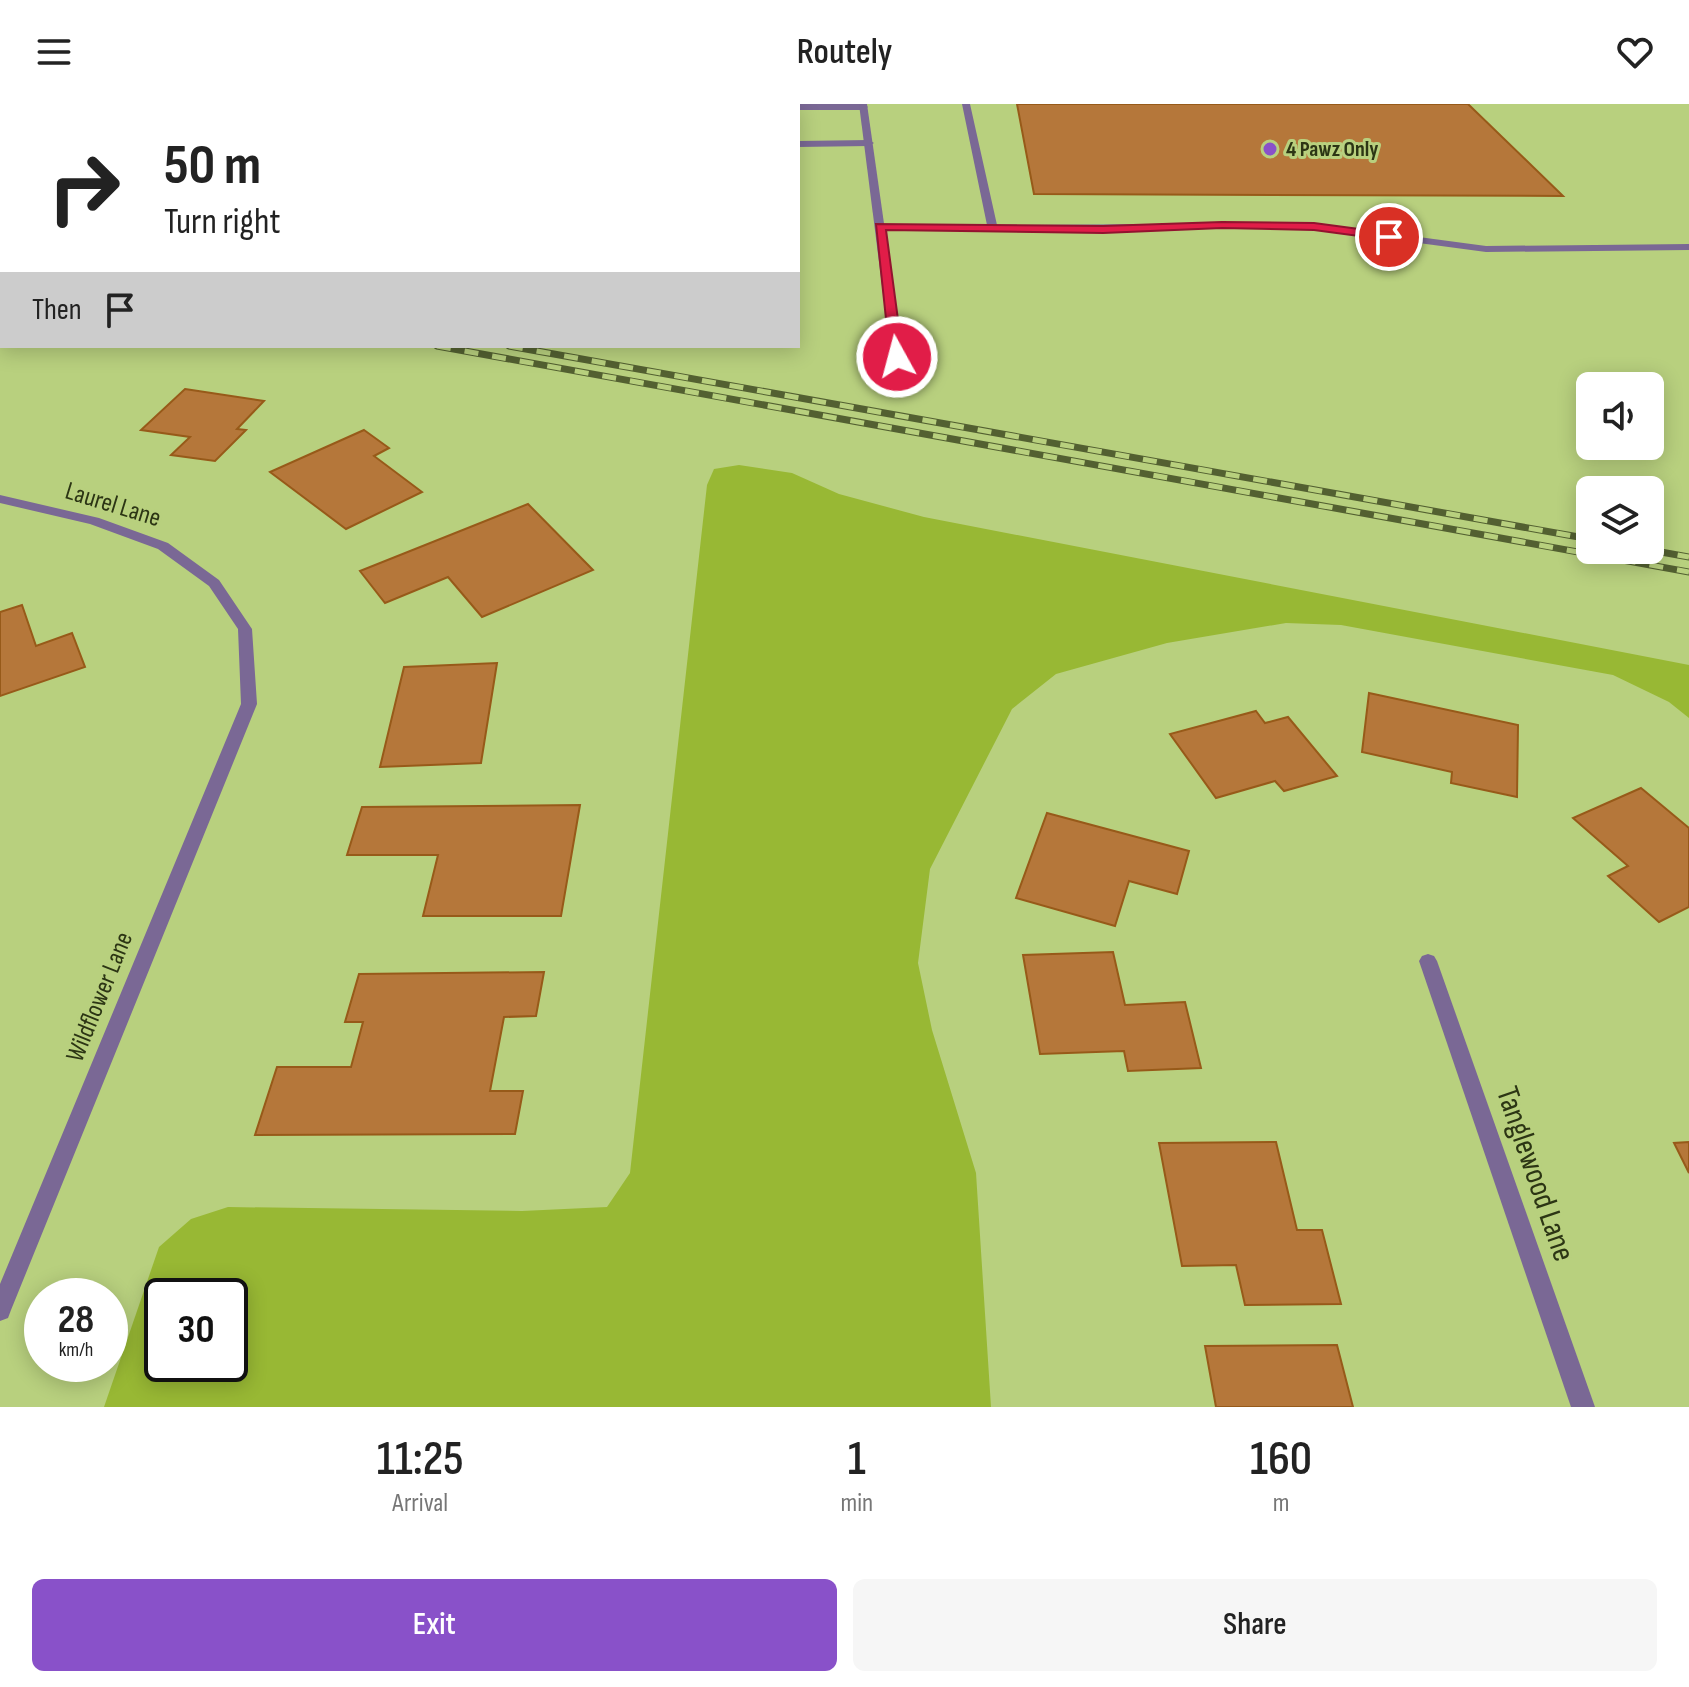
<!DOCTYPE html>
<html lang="en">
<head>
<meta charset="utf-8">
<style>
	body { margin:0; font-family:"Sofia Sans Condensed",sans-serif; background:#f6f6f6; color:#222; height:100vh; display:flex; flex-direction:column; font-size:30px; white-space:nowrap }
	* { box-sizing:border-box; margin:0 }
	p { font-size:26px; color:#767676 }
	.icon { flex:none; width:44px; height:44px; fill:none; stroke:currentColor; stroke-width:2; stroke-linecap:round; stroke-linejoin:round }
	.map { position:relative; height:1303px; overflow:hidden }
	.panel { display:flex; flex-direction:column; background:#fff; flex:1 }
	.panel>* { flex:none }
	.top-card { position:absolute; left:0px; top:0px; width:800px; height:244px; box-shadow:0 4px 20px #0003; background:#fff; color:#222; overflow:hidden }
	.buttons { position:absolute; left:1576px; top:268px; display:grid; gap:16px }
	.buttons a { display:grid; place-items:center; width:88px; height:88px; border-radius:12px; background:#fff; box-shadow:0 4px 20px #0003; font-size:40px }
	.speed { position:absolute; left:24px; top:1174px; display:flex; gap:16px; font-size:40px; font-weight:700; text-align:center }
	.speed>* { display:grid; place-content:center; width:104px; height:104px; border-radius:50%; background:#fff; box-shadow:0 4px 20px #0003; line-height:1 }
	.speed small { font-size:20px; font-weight:400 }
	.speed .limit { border:4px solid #111; border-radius:12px; background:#fff; color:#111 }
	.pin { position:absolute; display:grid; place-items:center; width:68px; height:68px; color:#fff; margin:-34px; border:4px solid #fff; border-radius:50%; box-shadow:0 2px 8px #0007 }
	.me { position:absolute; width:88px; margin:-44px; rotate:353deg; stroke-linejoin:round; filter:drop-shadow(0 0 6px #0008) }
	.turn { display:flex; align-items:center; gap:28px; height:168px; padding:0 32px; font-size:36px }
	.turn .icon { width:104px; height:104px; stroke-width:2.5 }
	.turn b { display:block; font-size:56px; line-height:68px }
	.then { display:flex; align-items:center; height:76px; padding:0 32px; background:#0003; gap:16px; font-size:30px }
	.eta { display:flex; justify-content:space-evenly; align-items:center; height:136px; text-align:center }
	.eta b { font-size:48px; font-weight:600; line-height:56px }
	.button { display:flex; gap:16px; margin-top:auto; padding:16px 32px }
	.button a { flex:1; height:92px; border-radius:12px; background:#8951c9; color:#fff; font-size:32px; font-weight:600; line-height:92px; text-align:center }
	.button a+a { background:#f6f6f6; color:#222 }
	header { display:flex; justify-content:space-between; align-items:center; height:104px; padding:0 32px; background:#fff; font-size:36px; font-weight:600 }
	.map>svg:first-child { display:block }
	.water { fill:#98b834; fill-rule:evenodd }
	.building { fill:#b5773a; stroke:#975a19; stroke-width:2 }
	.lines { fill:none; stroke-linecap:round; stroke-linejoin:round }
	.lane { fill:#7a6895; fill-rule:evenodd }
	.street { fill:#7a6895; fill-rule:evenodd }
	.rail-casing { stroke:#536031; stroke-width:7 }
	.rail { stroke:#b8d07e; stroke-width:5; stroke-dasharray:14; stroke-linecap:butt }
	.route { fill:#e11d48; stroke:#92132f; stroke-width:2 }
	.poi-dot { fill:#8951c9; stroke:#b8d07e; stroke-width:3 }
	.labels { text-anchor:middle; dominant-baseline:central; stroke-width:6; stroke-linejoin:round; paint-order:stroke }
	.far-poi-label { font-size:22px; font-weight:bold; fill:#2c3514; stroke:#b8d07e; text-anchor:start }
	.street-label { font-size:26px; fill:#2c3514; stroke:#b8d07e }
	.near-street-label { font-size:32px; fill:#2c3514; stroke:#b8d07e }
</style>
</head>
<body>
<header><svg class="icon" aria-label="menu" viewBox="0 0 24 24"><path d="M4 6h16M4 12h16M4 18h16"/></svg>Routely<svg class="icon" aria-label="heart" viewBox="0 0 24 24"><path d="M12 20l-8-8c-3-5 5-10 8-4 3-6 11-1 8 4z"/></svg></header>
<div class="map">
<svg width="1689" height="1303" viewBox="0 0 1689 1303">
	<rect width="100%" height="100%" fill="#b8d07e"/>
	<path class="water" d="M 739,361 L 792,369 L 839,390 L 924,413 L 1689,561 L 1689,614 L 1669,598 L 1613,571 L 1341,521 L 1286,519 L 1167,539 L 1056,570 L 1012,605 L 930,765 L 918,859 L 932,926 L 976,1069 L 991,1303 L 104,1303 L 159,1143 L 191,1115 L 228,1103 L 522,1107 L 607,1103 L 630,1069 L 707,381 L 714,365 ZM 162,1192 L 230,1192 L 230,1260 L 162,1260 Z"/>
	<g class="building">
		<path d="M 1017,0 L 1468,0 L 1563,92 L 1034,90 Z"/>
		<path d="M 185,285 L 264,297 L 237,325 L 246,326 L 215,357 L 171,351 L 190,333 L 141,326 Z"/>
		<path d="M 364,326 L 389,344 L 374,352 L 422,388 L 346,425 L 270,368 Z"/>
		<path d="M 528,400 L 593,466 L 482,513 L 448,473 L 385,499 L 360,467 Z"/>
		<path d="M 22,501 L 36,542 L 72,529 L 85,563 L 0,592 L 0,508 Z"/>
		<path d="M 497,559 L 481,659 L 380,663 L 404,563 Z"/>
		<path d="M 1369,589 L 1518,621 L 1517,693 L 1451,679 L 1452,668 L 1362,648 Z"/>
		<path d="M 1256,607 L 1265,619 L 1288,613 L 1337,672 L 1284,687 L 1275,677 L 1216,694 L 1170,630 Z"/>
		<path d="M 1641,684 L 1689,724 L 1689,803 L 1659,818 L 1608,772 L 1628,762 L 1573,714 Z"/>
		<path d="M 580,701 L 561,812 L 423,812 L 438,751 L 347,751 L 362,703 Z"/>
		<path d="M 1047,709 L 1189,747 L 1177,790 L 1129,777 L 1115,822 L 1016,794 Z"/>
		<path d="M 1113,848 L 1125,901 L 1185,898 L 1201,964 L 1128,967 L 1124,947 L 1040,950 L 1023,851 Z"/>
		<path d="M 544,868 L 536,912 L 504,913 L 490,987 L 523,987 L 515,1030 L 255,1031 L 277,963 L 351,963 L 363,918 L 345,918 L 359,870 Z"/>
		<path d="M 1276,1038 L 1297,1126 L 1322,1126 L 1341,1200 L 1245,1201 L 1236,1161 L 1182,1162 L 1159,1039 Z"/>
		<path d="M 1689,1038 L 1689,1069 L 1674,1039 Z"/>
		<path d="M 1337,1241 L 1353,1303 L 1216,1303 L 1205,1242 Z"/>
	</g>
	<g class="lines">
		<g class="lane">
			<rect x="726" y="0" width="8" height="2"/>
			<path d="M 798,0 L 864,0 L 868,3 L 864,6 L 798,6 L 798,2 L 794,2 Z"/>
			<path d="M 962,0 L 970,0 L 997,121 L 1314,119 L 1486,142 L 1689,140 L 1689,146 L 1486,148 L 1314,125 L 1222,124 L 1103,128 L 876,125 L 875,123 L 880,120 L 987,121 Z"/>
			<path d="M 798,37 L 869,36 L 874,39 L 869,42 L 798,43 Z"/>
			<rect x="0" y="59" width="2" height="6"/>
		</g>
		<g class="street">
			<path d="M 859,0 L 867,0 L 903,253 L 897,256 L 891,253 Z"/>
			<path d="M 0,391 L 99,414 L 168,439 L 219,476 L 252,525 L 257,600 L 11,1206 L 8,1214 L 0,1217 L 0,1180 L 241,600 L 238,525 L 209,482 L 158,445 L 90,420 L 0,399 Z"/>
			<path d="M 1428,850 L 1434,852 L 1437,857 L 1595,1303 L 1571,1303 L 1419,857 L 1422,852 Z"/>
		</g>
		<g class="rail-casing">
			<g id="rail">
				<path d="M 437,242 L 1689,468"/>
				<path d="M 509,242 L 1590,435"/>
				<path d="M 1650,446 L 1689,453"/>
			</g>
		</g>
		<use href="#rail" class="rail"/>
	</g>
	<path class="route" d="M 1222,118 L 1314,119 L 1389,129 L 1395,133 L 1389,136 L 1314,126 L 1222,124 L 1103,129 L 886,126 L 903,253 L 897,257 L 890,253 L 876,120 L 1103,122 Z"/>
	<circle class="poi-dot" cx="1270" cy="45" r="8"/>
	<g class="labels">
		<g class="far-poi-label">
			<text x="1286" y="45">4 Pawz Only</text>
		</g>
		<g class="street-label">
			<text transform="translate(113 401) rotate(17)">Laurel Lane</text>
			<text transform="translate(100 893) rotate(-68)">Wildflower Lane</text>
		</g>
		<g class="near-street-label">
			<text transform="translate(1535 1070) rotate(71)">Tanglewood Lane</text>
		</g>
	</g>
</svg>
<div class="buttons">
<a><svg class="icon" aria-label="sound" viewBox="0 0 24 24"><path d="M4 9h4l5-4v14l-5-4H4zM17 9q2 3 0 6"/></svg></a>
<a><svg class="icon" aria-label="layers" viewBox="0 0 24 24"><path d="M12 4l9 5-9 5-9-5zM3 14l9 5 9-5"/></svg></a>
</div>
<div class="speed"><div>28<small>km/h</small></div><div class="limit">30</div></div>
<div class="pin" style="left:1389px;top:133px;background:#d93025"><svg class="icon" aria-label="arrive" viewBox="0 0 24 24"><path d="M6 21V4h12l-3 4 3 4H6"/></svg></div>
<svg class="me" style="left:897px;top:253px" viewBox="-20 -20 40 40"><circle r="17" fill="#e11d48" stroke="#fff" stroke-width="3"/><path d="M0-11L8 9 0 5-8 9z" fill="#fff"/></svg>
<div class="top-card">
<div class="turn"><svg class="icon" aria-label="right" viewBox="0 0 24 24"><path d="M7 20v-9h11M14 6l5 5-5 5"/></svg><div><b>50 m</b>Turn right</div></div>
<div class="then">Then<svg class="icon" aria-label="arrive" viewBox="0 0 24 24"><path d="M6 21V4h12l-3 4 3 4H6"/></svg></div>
</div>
</div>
<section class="panel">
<div class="eta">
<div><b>11:25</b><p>Arrival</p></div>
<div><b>1</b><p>min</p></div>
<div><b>160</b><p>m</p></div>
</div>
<div class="button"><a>Exit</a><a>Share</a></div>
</section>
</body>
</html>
